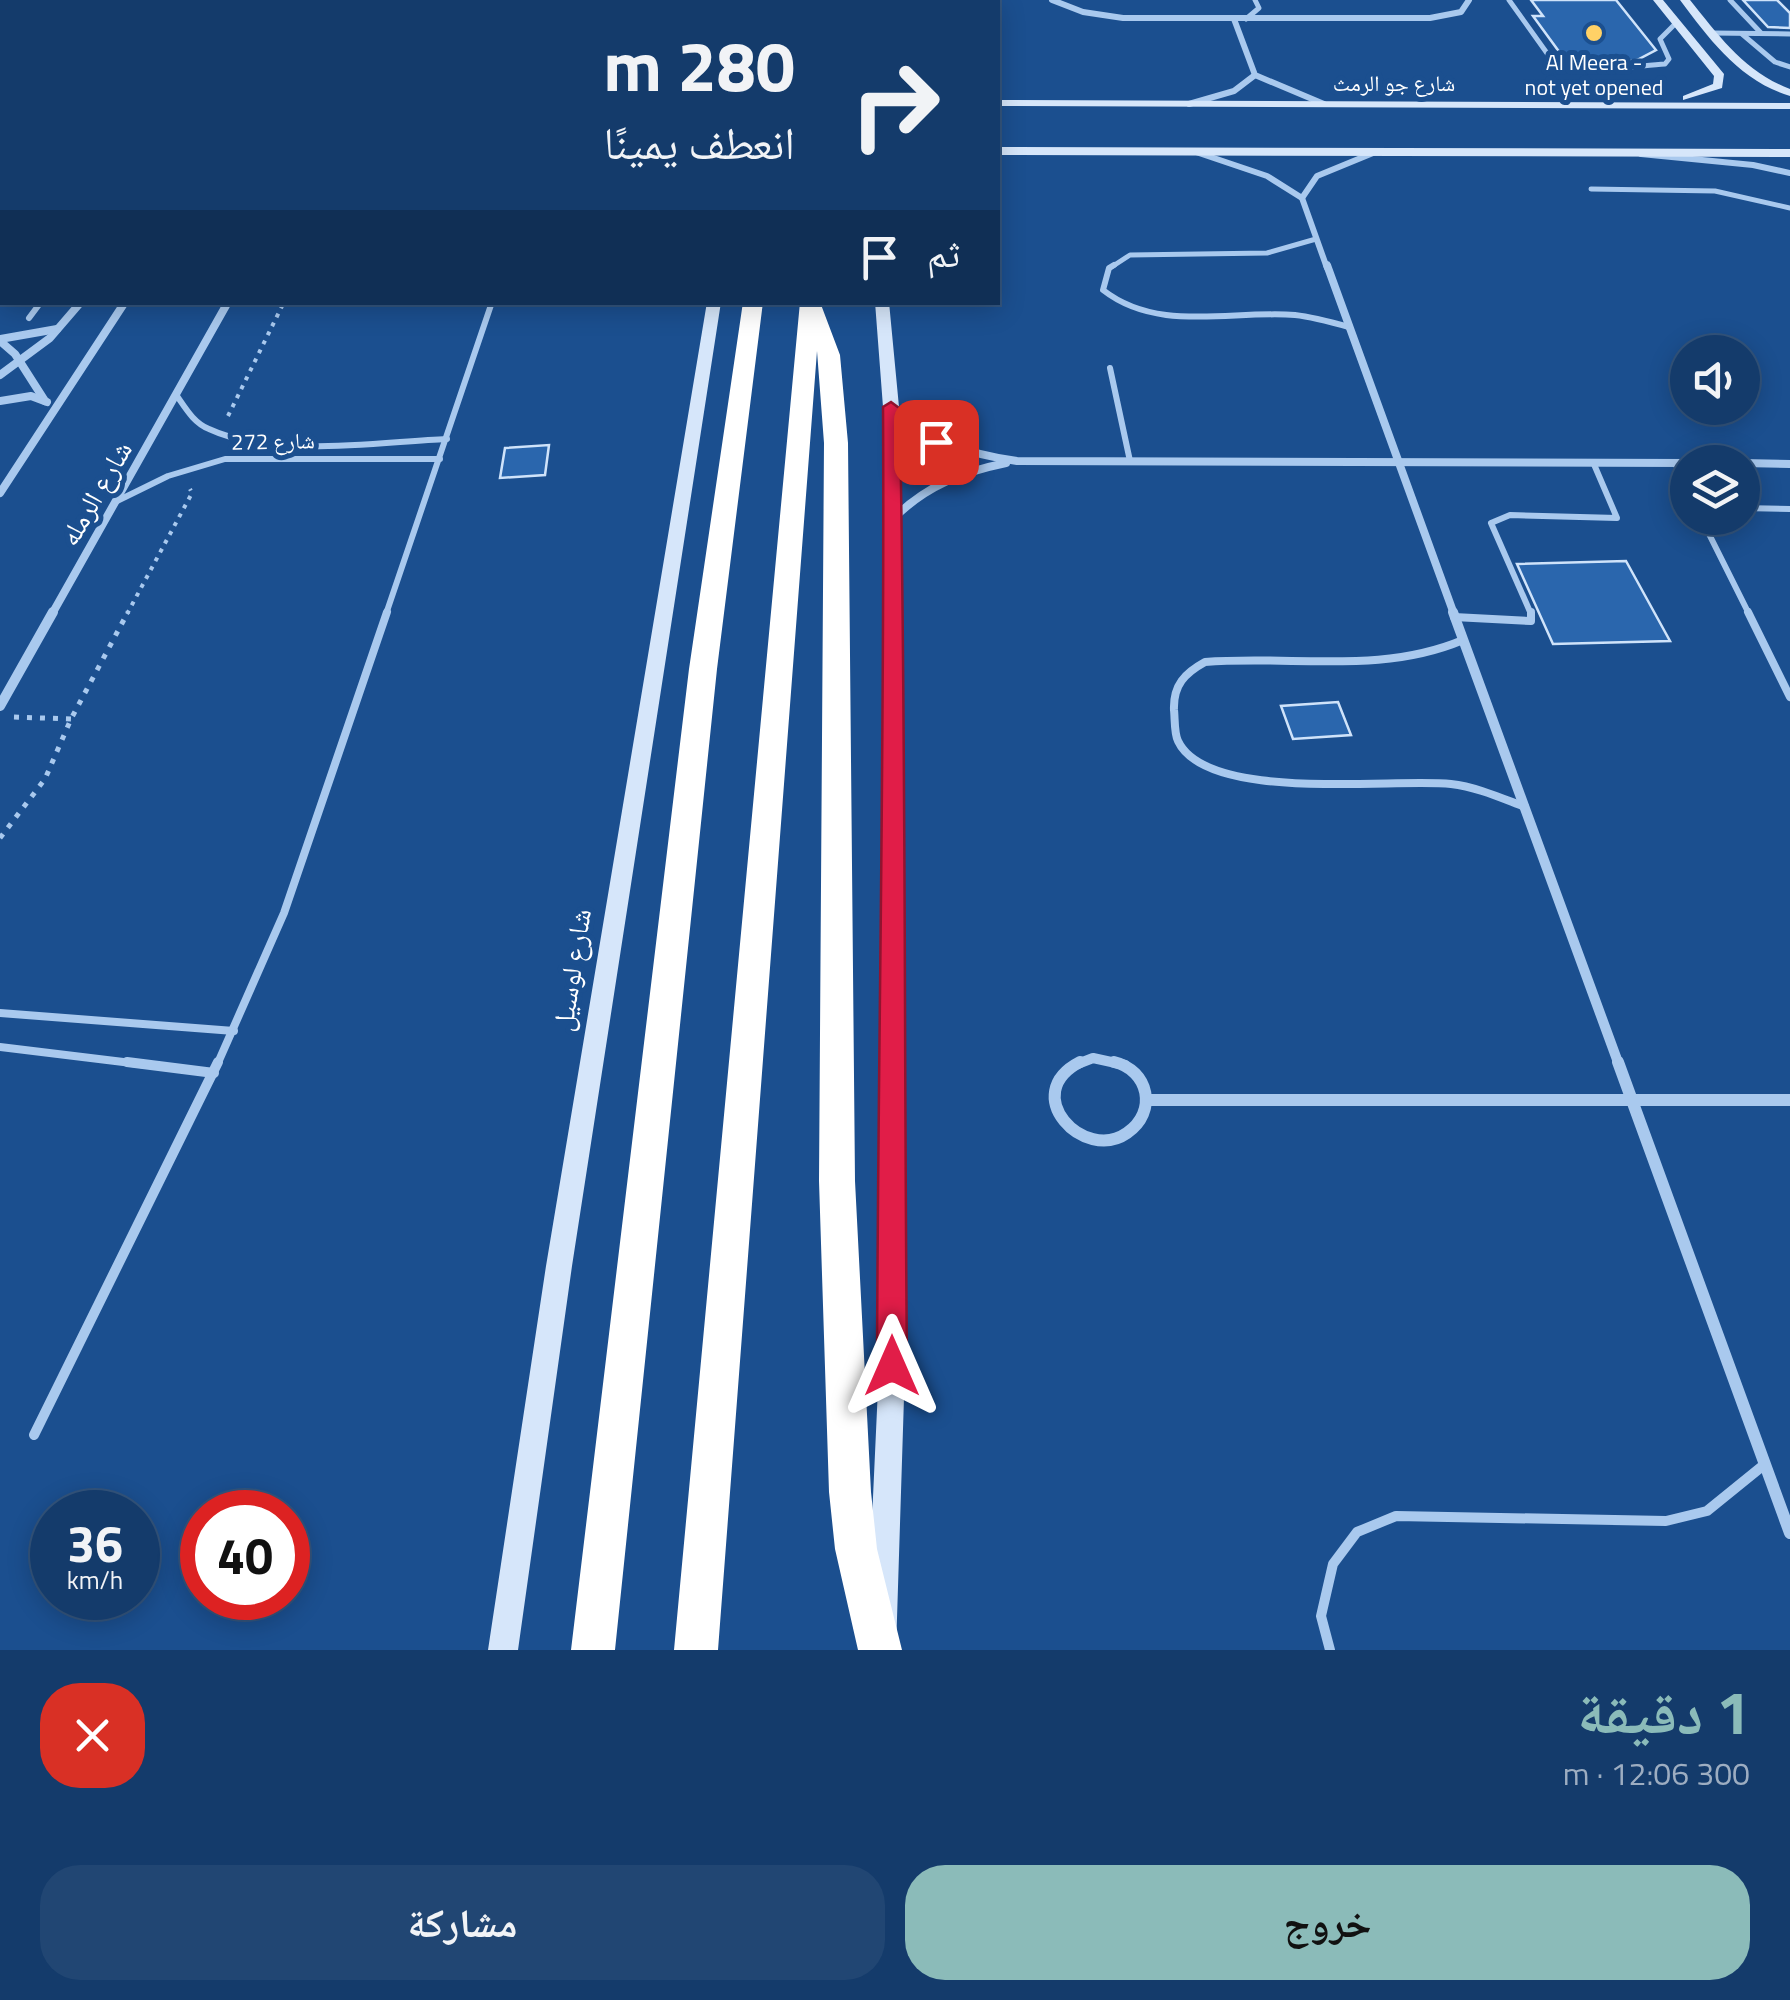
<!DOCTYPE html>
<html lang="ar">
<head>
<meta charset="utf-8">
<style>
	body { margin:0; font-family:"Titillium Web","Noto Naskh Arabic",sans-serif; background:#214673; color:#f1f3f6; direction:rtl; height:100vh; display:flex; flex-direction:column; font-size:38px; white-space:nowrap }
	* { box-sizing:border-box; margin:0 }
	p { font-size:32px; color:#9dadc1 }
	.icon { flex:none; width:55px; height:55px; fill:none; stroke:currentColor; stroke-width:2; stroke-linecap:round; stroke-linejoin:round }
	.map { position:relative; height:1650px; overflow:hidden; direction:ltr }
	.side { display:flex; flex-direction:column; background:#143b6b; flex:1 }
	.side>* { flex:none }
	.banner { position:absolute; left:0px; top:0px; width:1000px; height:305px; box-shadow:0 5px 25px #0003,0 0 0 2px #33557e; direction:rtl; background:#143b6b; color:#f1f3f6; overflow:hidden }
	.tools { position:absolute; left:1670px; top:335px; display:grid; gap:20px }
	.tools a { display:grid; place-items:center; width:90px; height:90px; border-radius:50%; background:#143b6b; box-shadow:0 5px 25px #0003,0 0 0 2px #33557e; font-size:50px }
	.speed { position:absolute; left:30px; top:1490px; display:flex; gap:20px; font-size:50px; font-weight:700; text-align:center }
	.speed>* { display:grid; place-content:center; width:130px; height:130px; border-radius:50%; background:#143b6b; box-shadow:0 5px 25px #0003,0 0 0 2px #33557e; line-height:1 }
	.speed small { font-size:25px; font-weight:400 }
	.speed .limit { border:15px solid #d22; background:#fff; color:#111 }
	.pin { position:absolute; display:grid; place-items:center; width:85px; height:85px; color:#fff; margin:-42px; border-radius:20px; box-shadow:0 5px 15px #0006 }
	.me { position:absolute; width:110px; margin:-55px; rotate:0deg; stroke-linejoin:round; filter:drop-shadow(0 0 8px #0008) }
	.turn { display:flex; align-items:center; gap:35px; height:210px; padding:0 40px; font-size:45px }
	.turn .icon { width:130px; height:130px; stroke-width:2.5 }
	.turn b { display:block; font-size:70px; line-height:85px }
	.then { display:flex; align-items:center; height:95px; padding:0 40px; background:#0003; gap:20px; font-size:38px }
	.round { display:grid; place-items:center; flex:none; width:105px; height:105px; border-radius:40px; background:#214673 }
	.head { display:flex; align-items:center; justify-content:space-between; height:170px; padding:0 40px }
	h1 { font-size:60px; font-weight:700; line-height:75px; color:#8bbbb9 }
	.cta { display:flex; gap:20px; margin-top:auto; padding:20px 40px }
	.cta a { flex:1; height:115px; border-radius:40px; background:#8bbbb9; color:#111; font-size:40px; font-weight:700; line-height:115px; text-align:center }
	.cta a+a { background:#214673; color:#f1f3f6 }
	.map>svg:first-child { display:block }
	.building { fill:#2a66ad; stroke:#cfe3fa; stroke-width:2.5 }
	.lines { fill:none; stroke-linecap:round; stroke-linejoin:round }
	.path-far2 { stroke:#a9c9ee; stroke-width:2.5; stroke-dasharray:2.5 5; stroke-linecap:butt }
	.path-far1 { stroke:#a9c9ee; stroke-width:4; stroke-dasharray:4 6; stroke-linecap:butt }
	.path { stroke:#a9c9ee; stroke-width:5; stroke-dasharray:5 8; stroke-linecap:butt }
	.lane-far3 { stroke:#a9c9ee; stroke-width:5 }
	.lane-far2 { stroke:#a9c9ee; stroke-width:6 }
	.lane-far1 { stroke:#a9c9ee; stroke-width:8 }
	.lane { stroke:#a9c9ee; stroke-width:10 }
	.street-far3 { stroke:#a9c9ee; stroke-width:6 }
	.street-far2 { stroke:#a9c9ee; stroke-width:8 }
	.street-far1 { stroke:#a9c9ee; stroke-width:10 }
	.street { stroke:#a9c9ee; stroke-width:12 }
	.secondary { fill:#d6e6fa; fill-rule:evenodd }
	.highway { fill:#fff; fill-rule:evenodd }
	.route { fill:#e11d48; stroke:#92132f; stroke-width:2.5 }
	.poi-dot { fill:#ffd166; stroke:#1b4f8f; stroke-width:4 }
	.labels { text-anchor:middle; dominant-baseline:central; stroke-width:10; stroke-linejoin:round; paint-order:stroke }
	.far-poi-label { font-size:22px; fill:#fff; stroke:#1b4f8f }
	.far-street-label { font-size:22px; fill:#fff; stroke:#1b4f8f }
	.street-label { font-size:28px; fill:#fff; stroke:#1b4f8f }
</style>
</head>
<body>
<div class="map">
<svg width="1790" height="1650" viewBox="0 0 1790 1650">
	<rect width="100%" height="100%" fill="#1b4f8f"/>
	<g class="building">
		<path d="M 1531,0 L 1616,0 L 1656,50 L 1637,60 L 1621,62 L 1590,62 L 1563,57 L 1533,16 L 1543,16 Z"/>
		<path d="M 1743,0 L 1777,0 L 1790,13 L 1790,28 L 1768,27 Z"/>
		<path d="M 549,445 L 545,475 L 500,478 L 505,448 Z"/>
		<path d="M 1626,561 L 1670,641 L 1553,644 L 1517,564 Z"/>
		<path d="M 1338,702 L 1351,735 L 1293,739 L 1281,706 Z"/>
	</g>
	<g class="lines">
		<g class="path-far2">
			<path d="M 407,1 L 432,0"/>
			<path d="M 0,3 L 7,0"/>
		</g>
		<g class="path-far1">
			<path d="M 228,416 L 284,302"/>
			<path d="M 127,614 L 192,493 L 190,489"/>
		</g>
		<g class="path">
			<path d="M 14,717 L 71,719"/>
			<path d="M 0,838 L 45,779 L 71,719 L 128,612"/>
		</g>
		<g class="lane-far3">
			<path d="M 1509,0 L 1549,56 C 1578,78 1631,66 1665,64 L 1669,59 L 1660,39 L 1677,22"/>
			<path d="M 1730,0 L 1761,33"/>
			<path d="M 1246,19 L 1259,8 L 1255,0"/>
			<path d="M 1712,33 L 1790,34"/>
			<path d="M 1742,34 L 1775,62 L 1790,67"/>
			<path d="M 1591,189 L 1715,191 L 1790,208"/>
			<path d="M 1110,268 L 1130,255 L 1267,253 L 1316,239"/>
		</g>
		<g class="lane-far2">
			<path d="M 1114,265 L 1109,268 L 1103,290 C 1158,333 1230,310 1295,315 C 1313,317 1331,322 1349,327"/>
			<path d="M 29,318 L 41,302"/>
			<path d="M 1110,368 L 1130,461"/>
			<path d="M 177,396 C 186,409 194,423 209,429 C 273,459 377,442 447,439"/>
			<path d="M 1675,463 L 1688,490"/>
			<path d="M 115,502 L 168,476 L 225,459 L 440,459"/>
			<path d="M 1742,508 L 1790,509"/>
			<path d="M 1701,518 L 1749,614"/>
			<path d="M 386,614 L 492,302"/>
			<path d="M 1531,614 L 1491,523 L 1510,515 L 1617,518 L 1593,462"/>
		</g>
		<g class="lane-far1">
			<path d="M 1748,612 L 1790,697"/>
			<path d="M 1454,617 L 1531,621 L 1531,612"/>
			<path d="M 1463,640 C 1380,675 1293,655 1205,662 C 1185,673 1173,685 1174,710 C 1175,718 1174,733 1178,741 C 1207,803 1393,778 1451,784 C 1477,787 1501,798 1525,807"/>
			<path d="M 0,1013 L 234,1031"/>
			<path d="M 0,1047 L 148,1065"/>
			<path d="M 217,1065 L 284,913 L 387,612"/>
		</g>
		<g class="lane">
			<path d="M 127,1062 L 214,1073"/>
			<path d="M 34,1435 L 218,1062"/>
			<path d="M 1330,1650 L 1321,1616 L 1333,1564 L 1357,1532 L 1396,1516 L 1666,1521 L 1707,1511 L 1765,1464"/>
		</g>
		<g class="street-far3">
			<path d="M 1052,0 L 1083,12 L 1123,18 L 1430,18 L 1461,12 L 1469,0"/>
			<path d="M 364,2 L 371,0"/>
			<path d="M 1234,19 L 1255,75 L 1324,104"/>
			<path d="M 1189,104 L 1234,91 L 1255,75"/>
			<path d="M 1196,152 L 1267,176 L 1302,198 L 1327,268"/>
			<path d="M 1641,154 L 1753,165 L 1790,173"/>
			<path d="M 1302,198 L 1317,176 L 1373,153"/>
		</g>
		<g class="street-far2">
			<path d="M 1327,265 L 1454,614"/>
			<path d="M 0,339 L 57,329"/>
			<path d="M 0,341 L 15,354 L 45,401"/>
			<path d="M 0,375 L 50,338 L 81,302"/>
			<path d="M 0,401 L 31,396 L 47,402"/>
			<path d="M 891,407 C 928,441 968,454 1017,461 L 1688,463"/>
			<path d="M 1742,463 L 1790,464"/>
			<path d="M 0,493 L 125,302"/>
			<path d="M 894,518 C 926,486 962,472 1006,463"/>
			<path d="M 52,614 L 228,302"/>
		</g>
		<g class="street-far1">
			<path d="M 1453,612 L 1619,1065"/>
			<path d="M 0,706 L 53,612"/>
			<path d="M 1075,1065 L 1093,1058 L 1125,1065"/>
		</g>
		<g class="street">
			<path d="M 1080,1062 C 1018,1094 1084,1163 1127,1133 C 1158,1112 1149,1070 1114,1062"/>
			<path d="M 1618,1062 L 1790,1533"/>
			<path d="M 1148,1100 L 1790,1100"/>
		</g>
		<g class="secondary">
			<rect x="731" y="0" width="10" height="2"/>
			<path d="M 749,0 L 760,0 L 761,2 L 751,2 Z"/>
			<path d="M 854,0 L 864,0 L 865,2 L 855,2 Z"/>
			<path d="M 1653,0 L 1663,0 L 1724,74 L 1722,88 L 1683,100 L 1683,96 L 1713,84 L 1714,76 Z"/>
			<path d="M 1680,0 L 1690,0 C 1719,36 1745,72 1790,89 L 1790,96 C 1740,81 1710,40 1680,0 Z"/>
			<path d="M 998,100 L 1790,103 L 1790,109 L 998,106 Z"/>
			<path d="M 998,147 L 1790,149 L 1790,157 L 998,155 Z"/>
			<path d="M 707,302 L 721,302 L 572,1266 L 518,1650 L 488,1650 L 546,1266 Z"/>
			<path d="M 875,302 L 889,302 L 899,407 L 904,694 L 902,1008 L 905,1366 L 896,1650 L 866,1650 L 879,1366 L 880,1008 L 886,694 L 883,407 Z"/>
		</g>
		<g class="highway">
			<path d="M 804,0 L 820,0 L 820,2 L 805,2 Z"/>
			<path d="M 743,302 L 763,302 L 717,669 L 615,1650 L 571,1650 L 689,669 Z"/>
			<path d="M 800,302 L 820,302 L 840,355 L 848,443 L 855,1181 L 871,1492 L 877,1549 L 902,1650 L 858,1650 L 835,1549 L 829,1492 L 819,1181 L 824,443 L 817,351 L 718,1650 L 674,1650 Z"/>
		</g>
	</g>
	<path class="route" d="M 891,402 L 945,442 L 936,448 L 900,427 C 906,740 904,1052 907,1366 L 903,1376 L 892,1380 L 881,1376 L 877,1366 C 878,1046 885,727 883,407 Z"/>
	<circle class="poi-dot" cx="1594" cy="33" r="10"/>
	<g class="labels">
		<g class="far-poi-label">
			<text x="1594" y="62">Al Meera -<tspan x="1594" dy="25">not yet opened</tspan></text>
		</g>
		<g class="far-street-label">
			<text x="1394" y="83">شارع جو الرمث</text>
			<text transform="translate(273 441) rotate(-1)">شارع 272</text>
		</g>
		<g class="street-label">
			<text transform="translate(95 493) rotate(-60)">شارع الرمله</text>
			<text transform="translate(571 970) rotate(-81)">شارع لوسيل</text>
		</g>
	</g>
</svg>
<div class="tools">
<a><svg class="icon" aria-label="sound" viewBox="0 0 24 24"><path d="M4 9h4l5-4v14l-5-4H4zM17 9q2 3 0 6"/></svg></a>
<a><svg class="icon" aria-label="layers" viewBox="0 0 24 24"><path d="M12 4l9 5-9 5-9-5zM3 14l9 5 9-5"/></svg></a>
</div>
<div class="speed"><div>36<small>km/h</small></div><div class="limit">40</div></div>
<div class="pin" style="left:936px;top:442px;background:#d93025"><svg class="icon" aria-label="arrive" viewBox="0 0 24 24"><path d="M6 21V4h12l-3 4 3 4H6"/></svg></div>
<svg class="me" style="left:892px;top:1366px" viewBox="-20 -20 40 40"><path d="M0-17L14 15 0 8-14 15z" fill="#e11d48" stroke="#fff" stroke-width="4"/></svg>
<div class="banner">
<div class="turn"><svg class="icon" aria-label="right" viewBox="0 0 24 24"><path d="M7 20v-9h11M14 6l5 5-5 5"/></svg><div><b>280 m</b>انعطف يمينًا</div></div>
<div class="then">ثم<svg class="icon" aria-label="arrive" viewBox="0 0 24 24"><path d="M6 21V4h12l-3 4 3 4H6"/></svg></div>
</div>
</div>
<section class="side">
<div class="head"><div><h1>1 دقيقة</h1><p>300 m · 12:06</p></div><a class="round" style="background:#d93025;color:#fff"><svg class="icon" aria-label="close" viewBox="0 0 24 24"><path d="M6 6l12 12M18 6L6 18"/></svg></a></div>
<div class="cta"><a>خروج</a><a>مشاركة</a></div>
</section>
</body>
</html>
